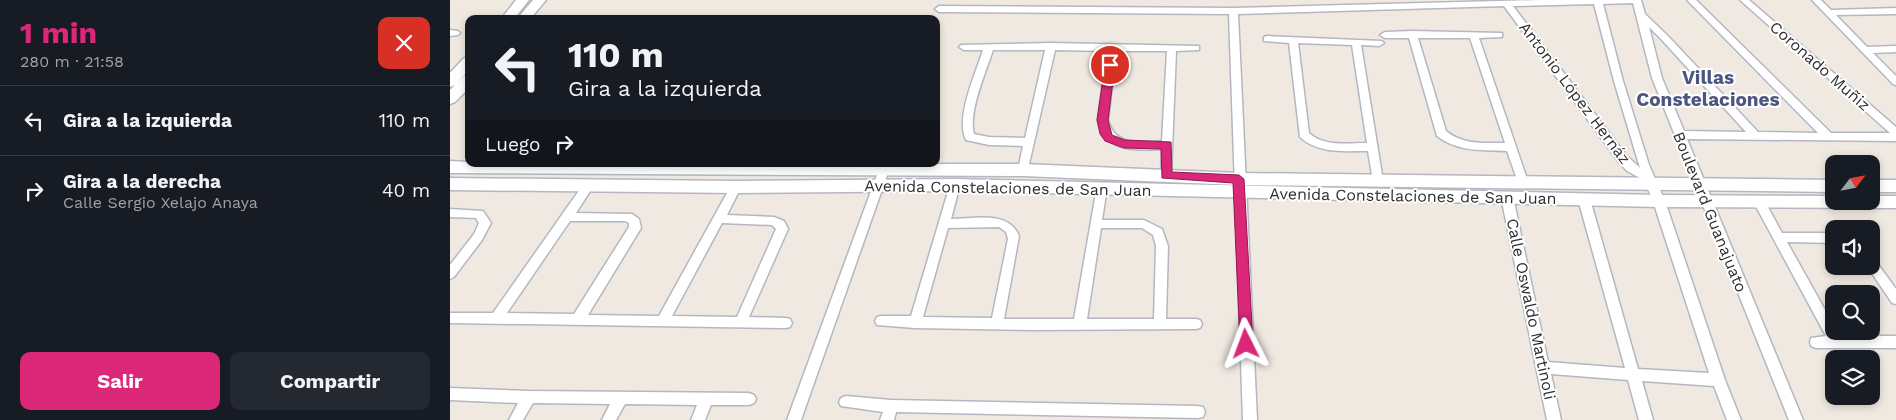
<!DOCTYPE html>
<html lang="es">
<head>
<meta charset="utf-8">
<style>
	body { margin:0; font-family:"Work Sans",sans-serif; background:#242831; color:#f1f3f6; height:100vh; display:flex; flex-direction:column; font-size:19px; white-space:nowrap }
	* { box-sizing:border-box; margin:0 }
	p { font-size:16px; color:#9ea1a6 }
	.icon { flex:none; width:28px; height:28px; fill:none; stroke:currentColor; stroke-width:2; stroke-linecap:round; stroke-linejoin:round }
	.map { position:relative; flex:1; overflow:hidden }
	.sheet { display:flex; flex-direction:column; background:#171b24; width:450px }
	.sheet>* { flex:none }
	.guide { position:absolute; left:15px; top:15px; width:475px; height:152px; border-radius:10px; box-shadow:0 2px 8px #0003; background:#171b24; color:#f1f3f6; overflow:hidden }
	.needle { width:32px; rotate:58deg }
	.tools { position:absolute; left:1375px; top:155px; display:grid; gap:10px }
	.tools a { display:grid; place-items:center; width:55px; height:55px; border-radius:10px; background:#171b24; box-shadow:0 2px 8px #0003; font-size:25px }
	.pin { position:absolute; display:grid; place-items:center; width:42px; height:42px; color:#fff; margin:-21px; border:2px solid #fff; border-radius:50%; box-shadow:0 1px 5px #0007 }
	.me { position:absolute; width:55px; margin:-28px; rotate:357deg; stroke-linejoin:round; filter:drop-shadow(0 0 4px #0008) }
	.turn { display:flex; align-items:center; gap:18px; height:105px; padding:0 20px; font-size:22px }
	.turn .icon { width:65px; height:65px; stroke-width:2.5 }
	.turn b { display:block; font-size:35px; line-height:42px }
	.then { display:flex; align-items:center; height:48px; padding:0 20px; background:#0003; gap:10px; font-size:19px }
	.round { display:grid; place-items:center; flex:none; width:52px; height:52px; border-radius:10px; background:#242831 }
	.head { display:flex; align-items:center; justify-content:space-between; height:85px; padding:0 20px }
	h1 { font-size:30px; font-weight:700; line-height:38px; color:#db2777 }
	.cta { display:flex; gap:10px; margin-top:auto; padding:10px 20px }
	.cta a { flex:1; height:58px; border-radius:10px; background:#db2777; color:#fff; font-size:20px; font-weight:700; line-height:58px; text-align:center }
	.cta a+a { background:#242831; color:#f1f3f6 }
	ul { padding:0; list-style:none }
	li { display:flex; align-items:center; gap:15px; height:70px; padding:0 20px; border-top:1px solid #363941 }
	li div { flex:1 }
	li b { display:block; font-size:19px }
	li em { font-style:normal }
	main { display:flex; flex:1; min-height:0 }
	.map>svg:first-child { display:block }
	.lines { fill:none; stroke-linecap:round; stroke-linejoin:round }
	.street-casing { stroke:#b4b7c1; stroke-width:3 }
	.secondary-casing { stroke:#b4b7c1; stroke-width:3 }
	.street { fill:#fff; fill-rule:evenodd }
	.secondary { fill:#fff; fill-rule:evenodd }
	.route { fill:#db2777; stroke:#8e194d }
	.labels { text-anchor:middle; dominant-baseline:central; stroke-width:4; stroke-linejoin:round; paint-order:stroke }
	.street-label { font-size:16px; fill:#2e2e2e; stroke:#fff }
	.quarter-label { font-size:19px; font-weight:bold; fill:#4d5680; stroke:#fff }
</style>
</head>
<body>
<main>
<section class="sheet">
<div class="head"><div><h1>1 min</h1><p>280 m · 21:58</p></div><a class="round" style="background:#d93025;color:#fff"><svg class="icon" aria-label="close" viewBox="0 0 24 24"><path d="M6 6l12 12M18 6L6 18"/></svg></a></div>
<ul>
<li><svg class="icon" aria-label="left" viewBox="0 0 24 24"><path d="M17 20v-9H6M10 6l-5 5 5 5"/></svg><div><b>Gira a la izquierda</b></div><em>110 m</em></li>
<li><svg class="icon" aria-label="right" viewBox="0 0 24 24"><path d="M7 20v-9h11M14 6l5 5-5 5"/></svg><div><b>Gira a la derecha</b><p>Calle Sergio Xelajo Anaya</p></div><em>40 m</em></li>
</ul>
<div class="cta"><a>Salir</a><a>Compartir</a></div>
</section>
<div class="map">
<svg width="1446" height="420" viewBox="0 0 1446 420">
	<rect width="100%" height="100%" fill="#efe9e1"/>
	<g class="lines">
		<g class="street-casing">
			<g id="street">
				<path d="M 1090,0 L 1191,0 L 1195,14 L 1217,35 L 1308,132 L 1368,133 L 1237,0 L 1246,0 L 1381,133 L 1440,133 L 1290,0 L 1299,0 L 1446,127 L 1446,141 L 1237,139 L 1353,420 L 1339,420 L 1202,78 L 1183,3 L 1153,4 L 1173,81 L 1199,165 L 1215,201 L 1275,380 L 1291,420 L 1277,420 L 1264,386 L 1192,381 L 1203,420 L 1189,420 L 1178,380 L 1101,374 L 1111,420 L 1097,420 L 1051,197 L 1057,193 L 1063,197 L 1098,362 L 1175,368 L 1128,199 L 1134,195 L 1140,199 L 1188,369 L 1259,373 L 1203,201 L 1194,180 L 1177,171 L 1168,161 L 1054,6 L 788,14 L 807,420 L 793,420 L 779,14 L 489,12 L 485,9 L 489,6 L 783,8 ZM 1144,4 L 1164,81 L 1190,168 L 1176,155 L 1063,6 ZM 1199,27 L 1211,39 L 1296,132 L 1234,131 L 1212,78 Z"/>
				<path d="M 1362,0 L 1371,0 L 1381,10 L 1446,8 L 1446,14 L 1386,15 L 1417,47 L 1446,46 L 1446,52 L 1423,53 L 1446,76 L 1446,85 L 1443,84 Z"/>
				<path d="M 0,30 L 8,31 L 10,33 L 8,35 L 0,36 Z"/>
				<path d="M 962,31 L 1052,33 L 1052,37 L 1029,38 L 1078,182 L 1077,185 L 1069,185 L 1057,151 C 1032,150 1008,152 987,136 L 959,38 L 935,38 L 930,35 L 935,32 ZM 968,38 L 1020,38 L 1055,143 C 1034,143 1013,145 996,131 Z"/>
				<path d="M 817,36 L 932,41 L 934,43 L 929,46 L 911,45 L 933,181 L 932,184 L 928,185 L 923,181 L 918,151 C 895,151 868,154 850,137 L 839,43 L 814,41 L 814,37 ZM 848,43 L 902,45 L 917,143 C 898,143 874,147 859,133 Z"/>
				<path d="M 601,43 L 749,46 L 749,50 L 726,51 L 721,175 L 720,178 L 716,179 L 711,175 L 712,149 C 684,150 655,153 648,120 L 657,51 L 605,50 L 577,173 L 573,174 L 568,170 L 573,146 L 539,145 L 516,140 C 505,117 526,73 533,50 L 514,50 L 509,47 L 511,45 ZM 543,50 L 595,50 L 575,138 L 539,137 L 524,134 C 518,112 536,72 543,50 ZM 666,51 L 717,51 L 712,141 C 690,142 665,147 658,120 Z"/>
				<path d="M 431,164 L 441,164 L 351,420 L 337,420 Z"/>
				<path d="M 139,181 L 144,185 L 126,213 L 182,214 L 189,219 L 191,228 L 138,315 L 209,316 L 282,184 L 286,183 L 291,187 L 277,215 L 324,217 L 334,221 L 338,229 L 299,317 L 336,318 L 340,319 L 342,323 L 340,327 L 336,328 L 0,323 L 0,313 L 43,313 L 135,182 ZM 120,221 L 175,221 L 179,223 L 179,227 L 124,314 L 57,313 ZM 272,223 L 322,225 L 326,229 L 287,317 L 222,316 Z"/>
				<path d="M 505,181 L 510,185 L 501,219 C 523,219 559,210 569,236 L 554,319 L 624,319 L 647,187 L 652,183 L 657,187 L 652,220 L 694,220 L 712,229 L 718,246 L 716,319 L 746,319 L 750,320 L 752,324 L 750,328 L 746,329 L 583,330 L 465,328 L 427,325 L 425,321 L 427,317 L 431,316 L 461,316 L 500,185 ZM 549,227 L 556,232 L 558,239 L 542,318 L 473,317 L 498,228 ZM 651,228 L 692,228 L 703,235 L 706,246 L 704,319 L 637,319 Z"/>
				<path d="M 1309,197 L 1313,198 L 1332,233 L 1384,233 L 1384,243 L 1337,242 L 1384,326 L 1384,331 L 1387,331 L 1390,336 L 1446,336 L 1446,348 L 1366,348 L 1361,346 L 1360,342 L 1361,338 L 1376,336 L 1303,201 Z"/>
				<path d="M 0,209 L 33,211 L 41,223 L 32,240 L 4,277 L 0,279 L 0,265 L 24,234 L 29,223 L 26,218 L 0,217 Z"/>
				<path d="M 1421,258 L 1425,260 L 1446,289 L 1446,304 L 1442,303 L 1417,266 L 1421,266 Z"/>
				<path d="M 0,388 L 79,391 L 299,393 L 304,395 L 306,399 L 304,403 L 299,405 L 261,405 L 255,420 L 241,420 L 247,405 L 175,404 L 166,420 L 152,420 L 160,404 L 83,403 L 73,420 L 59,420 L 68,403 L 0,400 Z"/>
				<path d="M 396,396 L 441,400 L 748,406 L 753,407 L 755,412 L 753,417 L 748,418 L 446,412 L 444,420 L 430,420 L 433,412 L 391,406 L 389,402 L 391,398 Z"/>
			</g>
		</g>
		<g class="secondary-casing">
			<g id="secondary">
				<path d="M 66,0 L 79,0 L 64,19 L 51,19 Z"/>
				<path d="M 83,0 L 96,0 L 80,19 L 67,19 Z"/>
				<path d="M 19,57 L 19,70 L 6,84 L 14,76 L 19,74 L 19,88 L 5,102 L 0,104 L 0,90 L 5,85 L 0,87 L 0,73 L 14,58 Z"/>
				<path d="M 0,161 L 19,162 L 19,164 L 573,164 L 789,173 L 1384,180 L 1384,192 L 789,185 L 573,176 L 0,173 Z"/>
				<path d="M 0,178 L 286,181 L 505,179 L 1209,195 L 1384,196 L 1384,201 L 1421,201 L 1421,196 L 1446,196 L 1446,208 L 1209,207 L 505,191 L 286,193 L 0,190 Z"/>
				<rect x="1421" y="180" width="25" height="12"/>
			</g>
		</g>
		<use href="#street" class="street"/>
		<use href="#secondary" class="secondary"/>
	</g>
	<path class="route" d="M 660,62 L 665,65 L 658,120 L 662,135 L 675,140 L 721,142 L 722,172 L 789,175 L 794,179 L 803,344 L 801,348 L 792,348 L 790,344 L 783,183 L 712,178 L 711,149 L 674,148 L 655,141 L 650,134 L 647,120 L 655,65 Z"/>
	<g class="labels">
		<g class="street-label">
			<text transform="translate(1370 66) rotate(41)">Coronado Muñiz</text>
			<text transform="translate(1125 93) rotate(53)">Antonio López Hernáz</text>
			<text transform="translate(558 188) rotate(1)">Avenida Constelaciones de San Juan</text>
			<text transform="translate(963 196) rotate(1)">Avenida Constelaciones de San Juan</text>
			<text transform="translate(1260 212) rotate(68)">Boulevard Guanajuato</text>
			<text transform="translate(1081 309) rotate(78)">Calle Oswaldo Martinoli</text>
		</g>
		<g class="quarter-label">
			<text x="1258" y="77">Villas<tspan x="1258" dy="22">Constelaciones</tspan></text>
		</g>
	</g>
</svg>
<div class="tools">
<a><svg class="needle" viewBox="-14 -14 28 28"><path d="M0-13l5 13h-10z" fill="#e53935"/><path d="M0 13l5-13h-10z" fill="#9ea1a6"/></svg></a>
<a><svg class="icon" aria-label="sound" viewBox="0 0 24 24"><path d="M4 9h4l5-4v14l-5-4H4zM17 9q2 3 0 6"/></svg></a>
<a><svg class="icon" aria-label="search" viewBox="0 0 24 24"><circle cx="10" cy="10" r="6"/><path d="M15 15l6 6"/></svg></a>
<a><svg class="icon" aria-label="layers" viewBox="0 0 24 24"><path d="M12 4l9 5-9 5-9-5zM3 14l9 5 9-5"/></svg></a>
</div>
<div class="pin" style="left:660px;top:65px;background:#d93025"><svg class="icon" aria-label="arrive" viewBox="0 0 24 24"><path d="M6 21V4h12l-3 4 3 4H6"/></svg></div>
<svg class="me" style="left:796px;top:344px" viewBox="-20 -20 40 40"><path d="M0-17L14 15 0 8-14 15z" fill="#db2777" stroke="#fff" stroke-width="4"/></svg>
<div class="guide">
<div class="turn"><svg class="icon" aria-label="left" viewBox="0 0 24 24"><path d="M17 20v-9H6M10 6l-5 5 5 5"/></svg><div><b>110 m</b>Gira a la izquierda</div></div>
<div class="then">Luego<svg class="icon" aria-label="right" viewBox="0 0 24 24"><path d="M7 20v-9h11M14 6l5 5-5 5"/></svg></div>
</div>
</div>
</main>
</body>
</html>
